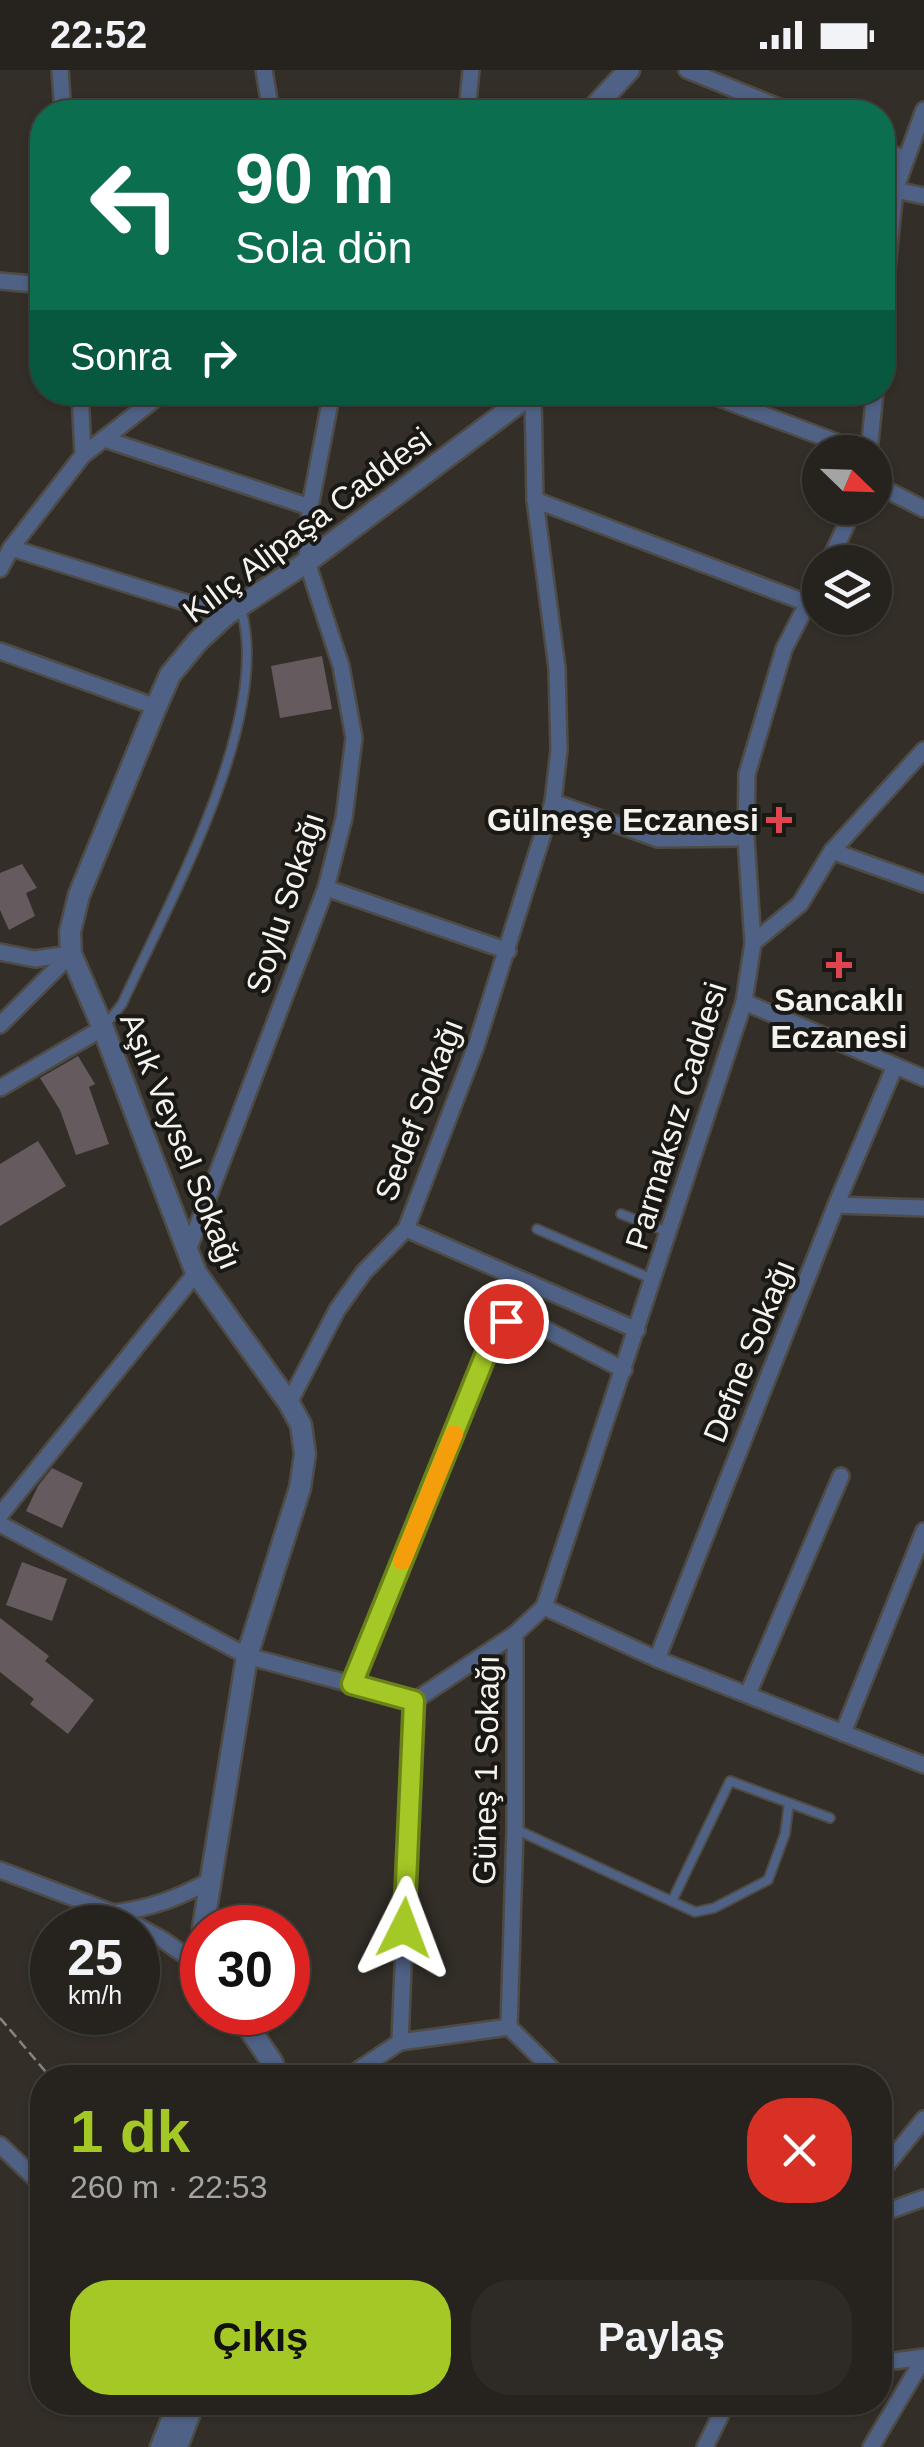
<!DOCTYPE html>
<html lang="tr">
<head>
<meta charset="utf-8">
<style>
	body { margin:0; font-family:Helvetica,sans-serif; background:#2e2b27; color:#f1f3f6; height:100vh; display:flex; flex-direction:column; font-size:38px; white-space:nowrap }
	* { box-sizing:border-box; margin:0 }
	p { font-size:32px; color:#a4a4a4 }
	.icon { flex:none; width:55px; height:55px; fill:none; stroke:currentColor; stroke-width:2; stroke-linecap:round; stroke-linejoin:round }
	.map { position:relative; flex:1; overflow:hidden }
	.details { position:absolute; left:30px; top:1995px; width:862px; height:350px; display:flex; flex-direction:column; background:#26231e; border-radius:40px; box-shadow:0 2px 8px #0004,0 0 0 2px #42403c }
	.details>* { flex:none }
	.banner { position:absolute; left:30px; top:30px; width:865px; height:305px; border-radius:40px; box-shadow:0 2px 8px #0004,0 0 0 2px #42403c; background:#0b6e4f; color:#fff; overflow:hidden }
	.needle { width:65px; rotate:113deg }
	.tools { position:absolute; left:802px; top:365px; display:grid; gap:20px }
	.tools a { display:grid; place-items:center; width:90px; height:90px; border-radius:50%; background:#26231e; box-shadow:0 2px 8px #0004,0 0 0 2px #42403c; font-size:50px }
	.speed { position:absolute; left:30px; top:1835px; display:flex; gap:20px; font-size:50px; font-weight:700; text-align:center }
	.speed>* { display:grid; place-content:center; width:130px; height:130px; border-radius:50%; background:#26231e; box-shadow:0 2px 8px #0004,0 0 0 2px #42403c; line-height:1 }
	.speed small { font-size:25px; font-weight:400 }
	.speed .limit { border:15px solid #d22; background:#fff; color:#111 }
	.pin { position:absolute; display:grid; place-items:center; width:85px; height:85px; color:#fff; margin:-42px; border:5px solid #fff; border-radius:50%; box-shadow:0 2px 10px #0007 }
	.me { position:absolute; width:110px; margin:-55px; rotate:3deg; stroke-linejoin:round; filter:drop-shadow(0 0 8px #0008) }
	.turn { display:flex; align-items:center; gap:35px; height:210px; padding:0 40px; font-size:45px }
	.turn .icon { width:130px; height:130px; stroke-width:2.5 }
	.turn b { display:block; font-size:70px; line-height:85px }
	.then { display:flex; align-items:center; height:95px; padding:0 40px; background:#0003; gap:20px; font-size:38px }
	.round { display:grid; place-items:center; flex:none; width:105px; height:105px; border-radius:40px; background:#2e2b27 }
	.overview { display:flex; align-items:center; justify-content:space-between; height:170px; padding:0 40px }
	h1 { font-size:60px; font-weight:700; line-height:75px; color:#a4c825 }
	.primary-button { display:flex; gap:20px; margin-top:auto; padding:20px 40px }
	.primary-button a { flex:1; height:115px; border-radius:40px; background:#a4c825; color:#111; font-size:40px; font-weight:700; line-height:115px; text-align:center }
	.primary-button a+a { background:#2e2b27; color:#f1f3f6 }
	.status { display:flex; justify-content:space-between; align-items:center; height:70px; padding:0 50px; background:#26231e; direction:ltr }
	.status svg { height:28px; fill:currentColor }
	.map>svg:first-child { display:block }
	.building { fill:#655b5f }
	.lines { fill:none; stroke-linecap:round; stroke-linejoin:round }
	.service-casing { stroke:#4e4a44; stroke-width:12 }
	.minor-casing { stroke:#4e4a44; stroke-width:20 }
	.tertiary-casing { stroke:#4e4a44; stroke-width:25 }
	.path { stroke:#87847e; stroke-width:2.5; stroke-dasharray:10 5; stroke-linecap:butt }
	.service { stroke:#4f6185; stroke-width:8 }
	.minor { stroke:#4f6185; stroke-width:15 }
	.tertiary { stroke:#4f6185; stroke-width:20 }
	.route-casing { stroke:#6b8218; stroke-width:25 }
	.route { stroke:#a4c825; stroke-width:18 }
	.slow { stroke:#f59e0b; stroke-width:18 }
	.health-dot { fill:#e0444e; stroke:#191814; stroke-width:4 }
	.labels { text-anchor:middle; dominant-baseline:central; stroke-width:8; stroke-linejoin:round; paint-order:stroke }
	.street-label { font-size:32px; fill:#f5f3ee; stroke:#191814 }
	.poi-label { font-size:32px; font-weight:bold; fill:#f5f3ee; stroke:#191814; text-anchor:end }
</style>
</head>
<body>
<div class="status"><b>22:52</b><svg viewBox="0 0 49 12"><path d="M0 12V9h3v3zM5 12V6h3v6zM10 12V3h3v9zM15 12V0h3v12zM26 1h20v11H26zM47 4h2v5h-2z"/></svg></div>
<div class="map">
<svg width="924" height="2377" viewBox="0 0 924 2377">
	<rect width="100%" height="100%" fill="#332f28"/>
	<g class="building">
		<path d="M 322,586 L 332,639 L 280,648 L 271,596 Z"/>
		<path d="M 22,794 L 37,818 L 26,823 L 35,846 L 9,860 L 0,840 L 0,803 Z"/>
		<path d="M 78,986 L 95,1014 L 89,1017 L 109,1074 L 76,1085 L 60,1040 L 40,1008 Z"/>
		<path d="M 38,1071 L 66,1116 L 0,1156 L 0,1094 Z"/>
		<path d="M 52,1398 L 83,1413 L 62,1458 L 26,1441 L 38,1416 Z"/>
		<path d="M 22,1492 L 67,1509 L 52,1551 L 6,1535 Z"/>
		<path d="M 0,1548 L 49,1586 L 45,1591 L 94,1630 L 68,1664 L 30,1634 L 34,1629 L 0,1602 Z"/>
	</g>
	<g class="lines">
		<g class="service-casing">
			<g id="service">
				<path d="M 106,954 L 122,934 C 168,834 273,647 241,539"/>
				<path d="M 621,1144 L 668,1162"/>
				<path d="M 537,1159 L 652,1209"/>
				<path d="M 515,1759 L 695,1842 L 714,1838 L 768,1810 L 785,1764 L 789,1733"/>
				<path d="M 672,1831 L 730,1711 L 830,1748"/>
			</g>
		</g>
		<g class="minor-casing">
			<g id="minor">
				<path d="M 60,0 L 63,42"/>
				<path d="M 264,0 L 271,42"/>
				<path d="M 687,0 L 791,42"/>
				<path d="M 467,42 L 471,0"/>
				<path d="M 882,80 L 906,89"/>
				<path d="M 895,120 L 924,126"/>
				<path d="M 0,211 L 42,215"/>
				<path d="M 882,247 L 895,120 L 924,40"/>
				<path d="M 80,322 L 83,385"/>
				<path d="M 703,322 L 863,382"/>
				<path d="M 104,369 L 310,437"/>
				<path d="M 869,382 L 875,322"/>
				<path d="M 875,414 L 924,439"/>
				<path d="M 535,430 L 807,533"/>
				<path d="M 11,478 L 226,545"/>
				<path d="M 829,492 L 854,438"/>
				<path d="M 0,499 L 11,478 L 83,385 L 164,322"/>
				<path d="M 0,581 L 156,637"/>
				<path d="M 553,732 L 658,769 L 746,768"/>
				<path d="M 832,781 L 924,814"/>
				<path d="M 326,818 L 508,881"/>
				<path d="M 753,873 L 800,834 L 832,781 L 924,680"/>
				<path d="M 0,882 L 35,889 L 70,884"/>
				<path d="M 744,932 L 924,1008"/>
				<path d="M 0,955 L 71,884"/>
				<path d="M 0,1018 L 103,958"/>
				<path d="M 836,1135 L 924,1138"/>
				<path d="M 406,1159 L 637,1260"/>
				<path d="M 187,1183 L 326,818 L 344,748 L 354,668 L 341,596 L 307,492 L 310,437 L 332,322"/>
				<path d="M 289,1333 L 337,1240 L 364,1202 L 406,1159 L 476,976 L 553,732 L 559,680 L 557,598 L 535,430 L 533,325"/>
				<path d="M 0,1445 L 196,1203"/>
				<path d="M 0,1454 L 247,1586 L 414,1631 L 515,1564 L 544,1537 L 744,932 L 753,873 L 746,768 L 747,704 L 784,579 L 820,509"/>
				<path d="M 544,1537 L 657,1589 L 924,1695"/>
				<path d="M 657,1589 L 836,1135 L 895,996"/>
				<path d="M 352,1614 L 496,1259 L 506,1251 L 524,1248 L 624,1300"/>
				<path d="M 748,1624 L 841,1406"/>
				<path d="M 843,1663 L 924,1461"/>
				<path d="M 0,1800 L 114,1843 L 163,1870 L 202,1897"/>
				<path d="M 114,1843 C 151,1838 179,1828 211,1810"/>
				<path d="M 509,1957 L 515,1759 L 515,1564"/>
				<path d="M 509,1957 L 561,2008"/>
				<path d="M 400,1972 L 414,1631"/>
				<path d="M 346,2008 L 400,1972 L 509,1957"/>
				<path d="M 0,2075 L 42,2115"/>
				<path d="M 880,2103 L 924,2049"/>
				<path d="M 880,2144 L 924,2128"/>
				<path d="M 880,2293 L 924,2287"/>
				<path d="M 705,2377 L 727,2332"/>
				<path d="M 871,2377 L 924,2288"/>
			</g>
		</g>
		<g class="tertiary-casing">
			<g id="tertiary">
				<path d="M 590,42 L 629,0"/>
				<path d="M 203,1858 L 247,1586 L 300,1418 L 305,1384 L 301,1355 L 289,1333 L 196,1203 L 103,958 L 71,884 L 70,862 L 79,825 L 156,637 L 170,605 L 198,571 L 226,545 L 307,492 L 533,322"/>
				<path d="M 238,1942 L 272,1992 L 278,2008"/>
				<path d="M 161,2377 L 179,2332"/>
				<path d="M 177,2377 L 194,2332"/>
			</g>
		</g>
		<path class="path" d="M 0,1948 L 51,2008"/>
		<use href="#service" class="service"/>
		<use href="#minor" class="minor"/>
		<use href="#tertiary" class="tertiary"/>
	</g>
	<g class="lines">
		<g class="route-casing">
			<path id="route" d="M 404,1858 L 414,1631 L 352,1614 L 496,1259 L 506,1251"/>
		</g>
		<use href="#route" class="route"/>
		<path class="slow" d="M 402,1491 L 454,1364"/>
	</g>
	<g class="health-dot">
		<path d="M774 735h10v10h10v10h-10v10h-10v-10h-10v-10h10z"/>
		<path d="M834 880h10v10h10v10h-10v10h-10v-10h-10v-10h10z"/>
	</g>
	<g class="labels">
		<g class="street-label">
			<text transform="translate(307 455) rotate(-37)">Kılıç Alipaşa Caddesi</text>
			<text transform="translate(285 833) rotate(-72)">Soylu Sokağı</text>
			<text transform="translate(419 1040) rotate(-69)">Sedef Sokağı</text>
			<text transform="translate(676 1046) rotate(-73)">Parmaksız Caddesi</text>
			<text transform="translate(181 1071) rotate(68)">Aşık Veysel Sokağı</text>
			<text transform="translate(749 1281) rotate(-68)">Defne Sokağı</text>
			<text transform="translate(486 1700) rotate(-89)">Güneş 1 Sokağı</text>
		</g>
		<g class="poi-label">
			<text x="759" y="750">Gülneşe Eczanesi</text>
			<text x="839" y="930" text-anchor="middle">Sancaklı<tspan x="839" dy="37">Eczanesi</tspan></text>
		</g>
	</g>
</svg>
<div class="tools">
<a><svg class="needle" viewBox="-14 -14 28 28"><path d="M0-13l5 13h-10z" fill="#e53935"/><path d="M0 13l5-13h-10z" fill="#a4a4a4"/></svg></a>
<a><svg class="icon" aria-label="layers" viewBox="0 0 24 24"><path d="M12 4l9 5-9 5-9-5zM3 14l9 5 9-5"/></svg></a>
</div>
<div class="speed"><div>25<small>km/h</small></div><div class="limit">30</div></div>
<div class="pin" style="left:506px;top:1251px;background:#d93025"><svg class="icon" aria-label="arrive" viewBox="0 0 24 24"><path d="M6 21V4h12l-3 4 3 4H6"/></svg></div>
<svg class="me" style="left:404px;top:1858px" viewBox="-20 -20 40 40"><path d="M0-17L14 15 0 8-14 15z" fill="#a4c825" stroke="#fff" stroke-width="4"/></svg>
<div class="banner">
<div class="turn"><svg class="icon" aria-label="left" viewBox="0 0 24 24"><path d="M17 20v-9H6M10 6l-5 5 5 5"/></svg><div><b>90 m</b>Sola dön</div></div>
<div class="then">Sonra<svg class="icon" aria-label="right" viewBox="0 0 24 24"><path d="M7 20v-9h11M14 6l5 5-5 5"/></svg></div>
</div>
<section class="details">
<div class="overview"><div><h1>1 dk</h1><p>260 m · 22:53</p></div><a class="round" style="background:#d93025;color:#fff"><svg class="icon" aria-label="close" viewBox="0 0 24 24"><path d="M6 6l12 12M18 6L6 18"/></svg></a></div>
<div class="primary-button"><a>Çıkış</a><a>Paylaş</a></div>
</section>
</div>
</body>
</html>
